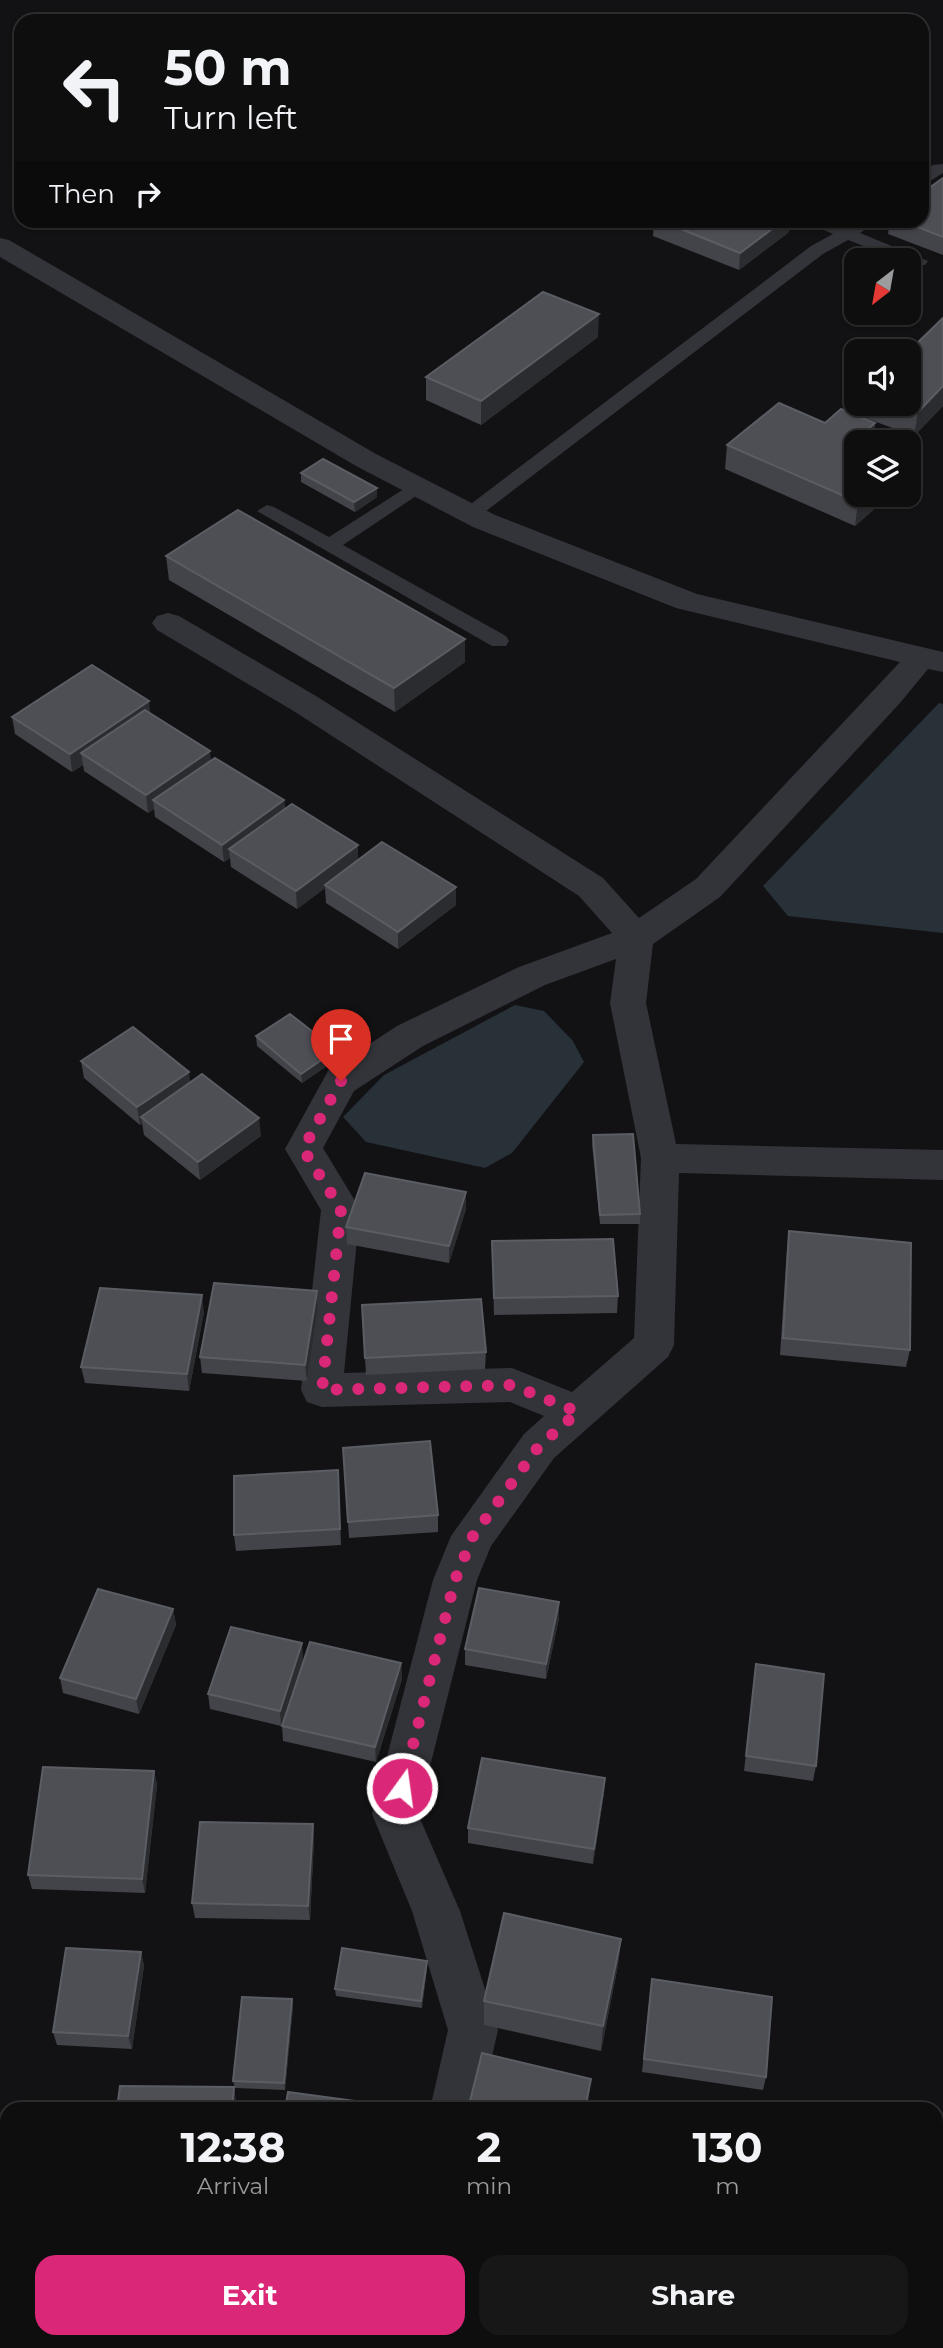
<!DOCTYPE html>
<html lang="en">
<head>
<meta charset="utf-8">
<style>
	body { margin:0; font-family:Montserrat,sans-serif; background:#171718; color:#f1f3f6; height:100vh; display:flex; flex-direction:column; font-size:26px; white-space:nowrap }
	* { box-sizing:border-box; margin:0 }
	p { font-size:23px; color:#9b9c9e }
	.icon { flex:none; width:38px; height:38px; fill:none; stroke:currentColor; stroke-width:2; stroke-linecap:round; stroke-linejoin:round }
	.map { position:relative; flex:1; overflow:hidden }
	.side { position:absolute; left:0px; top:2102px; width:943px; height:247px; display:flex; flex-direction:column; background:#0e0e0f; border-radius:21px 21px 0 0; box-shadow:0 2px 5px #0004,0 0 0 2px #2e2e2f }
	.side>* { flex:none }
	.guide { position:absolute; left:14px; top:14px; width:915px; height:214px; border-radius:21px; box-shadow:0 2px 5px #0004,0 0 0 2px #2e2e2f; background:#0e0e0f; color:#f1f3f6; overflow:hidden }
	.needle { width:46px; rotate:211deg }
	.buttons { position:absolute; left:844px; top:248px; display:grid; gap:14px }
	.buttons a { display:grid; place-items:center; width:77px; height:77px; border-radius:14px; background:#0e0e0f; box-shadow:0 2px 5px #0004,0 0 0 2px #2e2e2f; font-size:35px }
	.pin { position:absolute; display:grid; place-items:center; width:60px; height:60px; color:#fff; margin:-72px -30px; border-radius:50% 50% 50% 0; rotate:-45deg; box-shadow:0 0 7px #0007 }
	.pin .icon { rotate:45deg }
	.me { position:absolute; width:77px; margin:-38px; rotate:14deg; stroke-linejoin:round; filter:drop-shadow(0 0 5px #0008) }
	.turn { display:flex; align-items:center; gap:24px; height:147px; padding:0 35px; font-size:32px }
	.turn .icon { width:91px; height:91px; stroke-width:2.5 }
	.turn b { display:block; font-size:49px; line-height:60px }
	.then { display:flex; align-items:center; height:66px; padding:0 35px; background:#0003; gap:14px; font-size:26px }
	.eta { display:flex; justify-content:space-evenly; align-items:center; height:119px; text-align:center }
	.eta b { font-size:42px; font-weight:700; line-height:49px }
	.primary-button { display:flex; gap:14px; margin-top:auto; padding:14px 35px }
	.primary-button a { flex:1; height:80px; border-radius:21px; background:#db2777; color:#fff; font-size:28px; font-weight:700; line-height:80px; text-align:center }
	.primary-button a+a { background:#171718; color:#f1f3f6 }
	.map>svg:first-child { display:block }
	.water { fill:#283038 }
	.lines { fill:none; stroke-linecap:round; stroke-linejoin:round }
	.service { fill:#333439; fill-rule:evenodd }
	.minor { fill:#333439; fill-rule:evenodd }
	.wall { fill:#434449 }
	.shaded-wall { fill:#2b2c2f }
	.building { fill:#4e4f55; stroke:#5b5d64; stroke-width:2 }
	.route { stroke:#db2777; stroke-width:12; stroke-dasharray:0 21.6 }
</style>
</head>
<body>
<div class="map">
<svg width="943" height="2348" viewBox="0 0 943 2348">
	<rect width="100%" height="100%" fill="#121214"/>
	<g class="water">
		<path d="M 939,703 L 943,704 L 943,933 L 788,916 L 763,886 Z"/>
		<path d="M 515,1005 L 544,1011 L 573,1041 L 584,1062 L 512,1153 L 485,1168 L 366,1142 L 343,1117 L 384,1075 Z"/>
	</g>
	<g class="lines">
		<g class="service">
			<path d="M 943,164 L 943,173 L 922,186 L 922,173 L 933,165 Z"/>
			<path d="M 802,220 L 827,220 L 845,227 L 858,220 L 879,220 L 860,233 L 928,261 L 925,265 L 913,265 L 848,240 L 823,254 L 477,518 L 463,518 L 460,514 L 463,510 L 811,246 L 833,234 Z"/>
			<path d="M 418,480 L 427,486 L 425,490 L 343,545 L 506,636 L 509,641 L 506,646 L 492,646 L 257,511 L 267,505 L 274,507 L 329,537 Z"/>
		</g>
		<g class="minor">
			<path d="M 0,238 L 9,240 L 376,454 L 495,515 L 697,594 L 943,652 L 943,672 L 928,669 L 900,703 L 720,897 L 653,944 L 646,1003 L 676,1144 L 943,1150 L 943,1180 L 679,1173 L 674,1345 L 668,1357 L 554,1458 L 491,1546 L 477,1580 L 418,1814 L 460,1911 L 498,2030 L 480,2109 L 430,2109 L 448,2030 L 412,1911 L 372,1814 L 433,1580 L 451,1536 L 524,1434 L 544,1416 L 510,1402 L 322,1407 L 307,1402 L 301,1390 L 321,1210 L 285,1149 L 328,1071 L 397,1026 L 519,967 L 612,933 L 579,896 L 292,710 L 157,630 L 152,623 L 157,616 L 168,613 L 179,616 L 316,696 L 603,878 L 639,918 L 696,879 L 900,662 L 676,608 L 473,527 L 356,466 L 0,257 ZM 616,959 L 610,1003 L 641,1158 L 634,1338 L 572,1392 L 512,1368 L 344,1373 L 360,1209 L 323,1148 L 354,1091 L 423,1046 L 545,985 Z"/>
			<path d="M 372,2342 L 426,2342 L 425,2348 L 371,2348 Z"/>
		</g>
	</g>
	<g class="wall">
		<path d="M 943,178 L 943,255 L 888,234 L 890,220 L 922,220 Z"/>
		<path d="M 654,220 L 790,220 L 789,232 L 739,270 L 653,236 Z"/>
		<path d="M 943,318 L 943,406 L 914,436 L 863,417 L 865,404 L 908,404 Z"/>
		<path d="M 598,337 L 481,425 L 426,400 L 426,377 Z"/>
		<path d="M 825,423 L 875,423 L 873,443 L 890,495 L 855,526 L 725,469 L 727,445 Z"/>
		<path d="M 301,473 L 377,497 L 355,512 L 301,482 Z"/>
		<path d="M 166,556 L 465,662 L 395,712 L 169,580 Z"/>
		<path d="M 151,714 L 211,760 L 284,800 L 285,809 L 358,860 L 456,905 L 398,949 L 326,903 L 325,888 L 297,909 L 231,867 L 230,858 L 224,862 L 155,817 L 154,809 L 148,813 L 84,771 L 83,765 L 72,772 L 15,734 L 12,717 Z"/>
		<path d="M 256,1036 L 336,1050 L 337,1059 L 302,1083 L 257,1046 Z"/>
		<path d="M 81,1061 L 190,1082 L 261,1136 L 200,1180 L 144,1135 L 142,1123 L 140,1125 L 84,1078 Z"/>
		<path d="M 593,1135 L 640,1214 L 640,1224 L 600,1224 L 592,1144 Z"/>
		<path d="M 466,1192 L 466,1209 L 449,1263 L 347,1244 L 346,1227 Z"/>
		<path d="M 789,1231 L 910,1350 L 906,1367 L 780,1355 L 787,1248 Z"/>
		<path d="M 492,1241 L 618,1296 L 617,1313 L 494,1315 Z"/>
		<path d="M 317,1291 L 318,1308 L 307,1381 L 202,1373 L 200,1357 Z"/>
		<path d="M 362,1305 L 486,1352 L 485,1369 L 366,1375 Z"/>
		<path d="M 204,1312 L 189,1391 L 85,1383 L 81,1367 Z"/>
		<path d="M 343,1448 L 438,1515 L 438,1532 L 349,1538 Z"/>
		<path d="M 338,1470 L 341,1545 L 236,1551 L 234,1535 Z"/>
		<path d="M 173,1609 L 176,1625 L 139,1714 L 63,1693 L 60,1678 Z"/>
		<path d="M 559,1618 L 546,1679 L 465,1665 L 465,1649 Z"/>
		<path d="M 303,1659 L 281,1726 L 210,1709 L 208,1694 Z"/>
		<path d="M 401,1663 L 402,1679 L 376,1762 L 283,1741 L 282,1726 Z"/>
		<path d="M 756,1664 L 816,1766 L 813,1781 L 744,1771 Z"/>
		<path d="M 154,1771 L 157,1785 L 145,1893 L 32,1889 L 28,1875 Z"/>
		<path d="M 605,1778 L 604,1793 L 593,1864 L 468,1843 L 468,1828 Z"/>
		<path d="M 313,1824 L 314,1839 L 310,1920 L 195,1918 L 192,1903 Z"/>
		<path d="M 621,1939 L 618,1965 L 601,2051 L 484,2025 L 484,2001 Z"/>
		<path d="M 141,1952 L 144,1966 L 132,2049 L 57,2045 L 53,2032 Z"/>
		<path d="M 427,1968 L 422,2008 L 336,1996 L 335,1989 Z"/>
		<path d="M 650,1993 L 766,2077 L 763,2090 L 642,2072 Z"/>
		<path d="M 292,1999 L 293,2006 L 285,2090 L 235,2088 L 233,2081 Z"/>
		<path d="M 936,2164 L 943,2249 L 943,2256 L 941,2261 L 936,2260 Z"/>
		<path d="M 595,2342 L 703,2342 L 702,2348 L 624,2348 Z"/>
	</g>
	<g class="shaded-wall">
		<path d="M 784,220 L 790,220 L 789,232 L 739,270 L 740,253 Z"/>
		<path d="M 599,314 L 598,337 L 481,425 L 481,401 Z"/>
		<path d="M 943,386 L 943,406 L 914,436 L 918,412 Z"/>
		<path d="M 875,423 L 873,443 L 859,437 Z"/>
		<path d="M 377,488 L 377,497 L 355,512 L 354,502 Z"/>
		<path d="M 866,495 L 890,495 L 855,526 L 858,502 Z"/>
		<path d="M 465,639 L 465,662 L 395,712 L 394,688 Z"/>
		<path d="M 149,701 L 151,719 L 81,753 L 83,765 L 72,772 L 70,754 Z"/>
		<path d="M 210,751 L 212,769 L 153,800 L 154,809 L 148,813 L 146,795 Z"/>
		<path d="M 284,800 L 285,818 L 229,849 L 230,858 L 224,862 L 222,845 Z"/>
		<path d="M 358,845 L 358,863 L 325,885 L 325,888 L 297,909 L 296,891 Z"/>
		<path d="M 456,887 L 456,905 L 398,949 L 398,932 Z"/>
		<path d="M 336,1050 L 337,1059 L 302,1083 L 301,1074 Z"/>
		<path d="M 189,1072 L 191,1090 L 141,1117 L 142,1123 L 140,1125 L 137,1107 Z"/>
		<path d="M 259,1118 L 261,1136 L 200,1180 L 198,1162 Z"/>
		<path d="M 466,1192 L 466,1209 L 449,1263 L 449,1246 Z"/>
		<path d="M 317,1291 L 318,1308 L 307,1381 L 305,1365 Z"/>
		<path d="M 202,1295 L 204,1312 L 189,1391 L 187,1374 Z"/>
		<path d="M 559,1602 L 559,1618 L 546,1679 L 546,1664 Z"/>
		<path d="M 173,1609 L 176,1625 L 139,1714 L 136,1699 Z"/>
		<path d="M 302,1643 L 303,1659 L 281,1726 L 280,1711 Z"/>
		<path d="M 401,1663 L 402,1679 L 376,1762 L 375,1747 Z"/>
		<path d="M 154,1771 L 157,1785 L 145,1893 L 142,1879 Z"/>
		<path d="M 605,1778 L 604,1793 L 593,1864 L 594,1849 Z"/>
		<path d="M 313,1824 L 314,1839 L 310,1920 L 308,1906 Z"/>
		<path d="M 621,1939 L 618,1965 L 601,2051 L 603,2026 Z"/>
		<path d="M 141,1952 L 144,1966 L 132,2049 L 128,2036 Z"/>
		<path d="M 427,1961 L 427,1968 L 422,2008 L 421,2001 Z"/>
		<path d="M 292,1999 L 293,2006 L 285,2090 L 284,2083 Z"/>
		<path d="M 591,2079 L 587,2109 L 585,2109 Z"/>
		<path d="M 234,2087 L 236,2100 L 235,2109 L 232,2109 Z"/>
	</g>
	<g class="building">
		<path d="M 943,178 L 943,237 L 900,220 L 922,220 L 922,193 Z"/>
		<path d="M 659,220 L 784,220 L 740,253 Z"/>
		<path d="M 543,292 L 599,314 L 481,401 L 426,377 Z"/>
		<path d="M 943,318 L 943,386 L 918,412 L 896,404 L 908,404 L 908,352 Z"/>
		<path d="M 779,403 L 825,423 L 841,409 L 875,423 L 859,437 L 873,443 L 856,443 L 856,495 L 866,495 L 858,502 L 727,445 Z"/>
		<path d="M 323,459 L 377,488 L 354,502 L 301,473 Z"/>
		<path d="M 238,510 L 465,639 L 394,688 L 166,556 Z"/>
		<path d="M 92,665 L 149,701 L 70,754 L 12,717 Z"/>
		<path d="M 145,710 L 210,751 L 146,795 L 81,753 Z"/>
		<path d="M 215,758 L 284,800 L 222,845 L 153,800 Z"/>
		<path d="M 292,804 L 358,845 L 296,891 L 229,849 Z"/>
		<path d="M 382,842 L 456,887 L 398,932 L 325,885 Z"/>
		<path d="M 290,1014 L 336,1050 L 301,1074 L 256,1036 Z"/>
		<path d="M 133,1027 L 189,1072 L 137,1107 L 81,1061 Z"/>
		<path d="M 202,1074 L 259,1118 L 198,1162 L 141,1117 Z"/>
		<path d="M 633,1134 L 640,1214 L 600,1215 L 593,1135 Z"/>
		<path d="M 365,1173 L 466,1192 L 449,1246 L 346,1227 Z"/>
		<path d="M 789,1231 L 911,1243 L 910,1350 L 783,1338 Z"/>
		<path d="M 613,1239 L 618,1296 L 494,1298 L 492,1241 Z"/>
		<path d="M 214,1283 L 317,1291 L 305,1365 L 200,1357 Z"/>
		<path d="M 100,1288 L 202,1295 L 187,1374 L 81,1367 Z"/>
		<path d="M 481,1299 L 486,1352 L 365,1358 L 362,1305 Z"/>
		<path d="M 430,1441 L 438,1515 L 348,1522 L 343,1448 Z"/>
		<path d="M 338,1470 L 340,1529 L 234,1535 L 234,1476 Z"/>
		<path d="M 479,1588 L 559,1602 L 546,1664 L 465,1649 Z"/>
		<path d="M 98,1589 L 173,1609 L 136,1699 L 60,1678 Z"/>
		<path d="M 231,1627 L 302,1643 L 280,1711 L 208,1694 Z"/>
		<path d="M 310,1642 L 401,1663 L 375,1747 L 282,1726 Z"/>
		<path d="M 756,1664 L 824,1674 L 816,1766 L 746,1756 Z"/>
		<path d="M 482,1758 L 605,1778 L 594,1849 L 468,1828 Z"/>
		<path d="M 43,1767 L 154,1771 L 142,1879 L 28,1875 Z"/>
		<path d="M 200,1822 L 313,1824 L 308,1906 L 192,1903 Z"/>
		<path d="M 504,1913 L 621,1939 L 603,2026 L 484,2001 Z"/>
		<path d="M 66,1948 L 141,1952 L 128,2036 L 53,2032 Z"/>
		<path d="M 342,1948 L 427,1961 L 421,2001 L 335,1989 Z"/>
		<path d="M 652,1979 L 772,1997 L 766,2077 L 644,2059 Z"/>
		<path d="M 242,1997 L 292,1999 L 284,2083 L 233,2081 Z"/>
		<path d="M 482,2053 L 591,2079 L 585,2109 L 468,2109 Z"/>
		<path d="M 120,2086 L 234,2087 L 232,2109 L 117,2109 Z"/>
		<path d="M 288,2092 L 414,2109 L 285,2109 Z"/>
		<path d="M 936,2164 L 943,2165 L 943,2249 L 936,2248 Z"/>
		<path d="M 415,2342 L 556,2342 L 555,2348 L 414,2348 Z"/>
		<path d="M 645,2342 L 703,2342 L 702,2348 L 673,2348 Z"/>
	</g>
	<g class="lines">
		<path class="route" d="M 341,1081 L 303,1149 L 341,1209 L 322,1390 L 512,1385 L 578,1412 L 539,1446 L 473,1536 L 455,1580 L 402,1788"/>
	</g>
</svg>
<div class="buttons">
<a><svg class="needle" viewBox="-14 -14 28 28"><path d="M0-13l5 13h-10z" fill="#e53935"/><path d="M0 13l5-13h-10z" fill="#9b9c9e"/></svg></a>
<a><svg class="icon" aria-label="sound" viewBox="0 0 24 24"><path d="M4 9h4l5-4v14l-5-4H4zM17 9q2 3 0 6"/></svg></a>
<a><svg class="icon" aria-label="layers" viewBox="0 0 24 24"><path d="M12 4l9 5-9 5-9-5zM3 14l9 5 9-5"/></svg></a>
</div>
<div class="pin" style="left:341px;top:1081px;background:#d93025"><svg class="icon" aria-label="arrive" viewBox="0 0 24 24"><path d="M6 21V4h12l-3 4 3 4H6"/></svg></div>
<svg class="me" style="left:402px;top:1788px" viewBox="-20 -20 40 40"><circle r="17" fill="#db2777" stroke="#fff" stroke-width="3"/><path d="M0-11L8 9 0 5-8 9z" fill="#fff"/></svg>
<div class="guide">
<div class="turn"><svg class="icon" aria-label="left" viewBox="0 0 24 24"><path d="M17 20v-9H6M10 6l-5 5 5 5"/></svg><div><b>50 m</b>Turn left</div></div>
<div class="then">Then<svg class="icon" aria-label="right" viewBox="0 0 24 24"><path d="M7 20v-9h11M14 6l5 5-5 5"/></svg></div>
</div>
<section class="side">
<div class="eta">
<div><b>12:38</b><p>Arrival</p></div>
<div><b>2</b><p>min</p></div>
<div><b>130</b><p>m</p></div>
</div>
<div class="primary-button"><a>Exit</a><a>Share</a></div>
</section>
</div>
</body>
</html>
